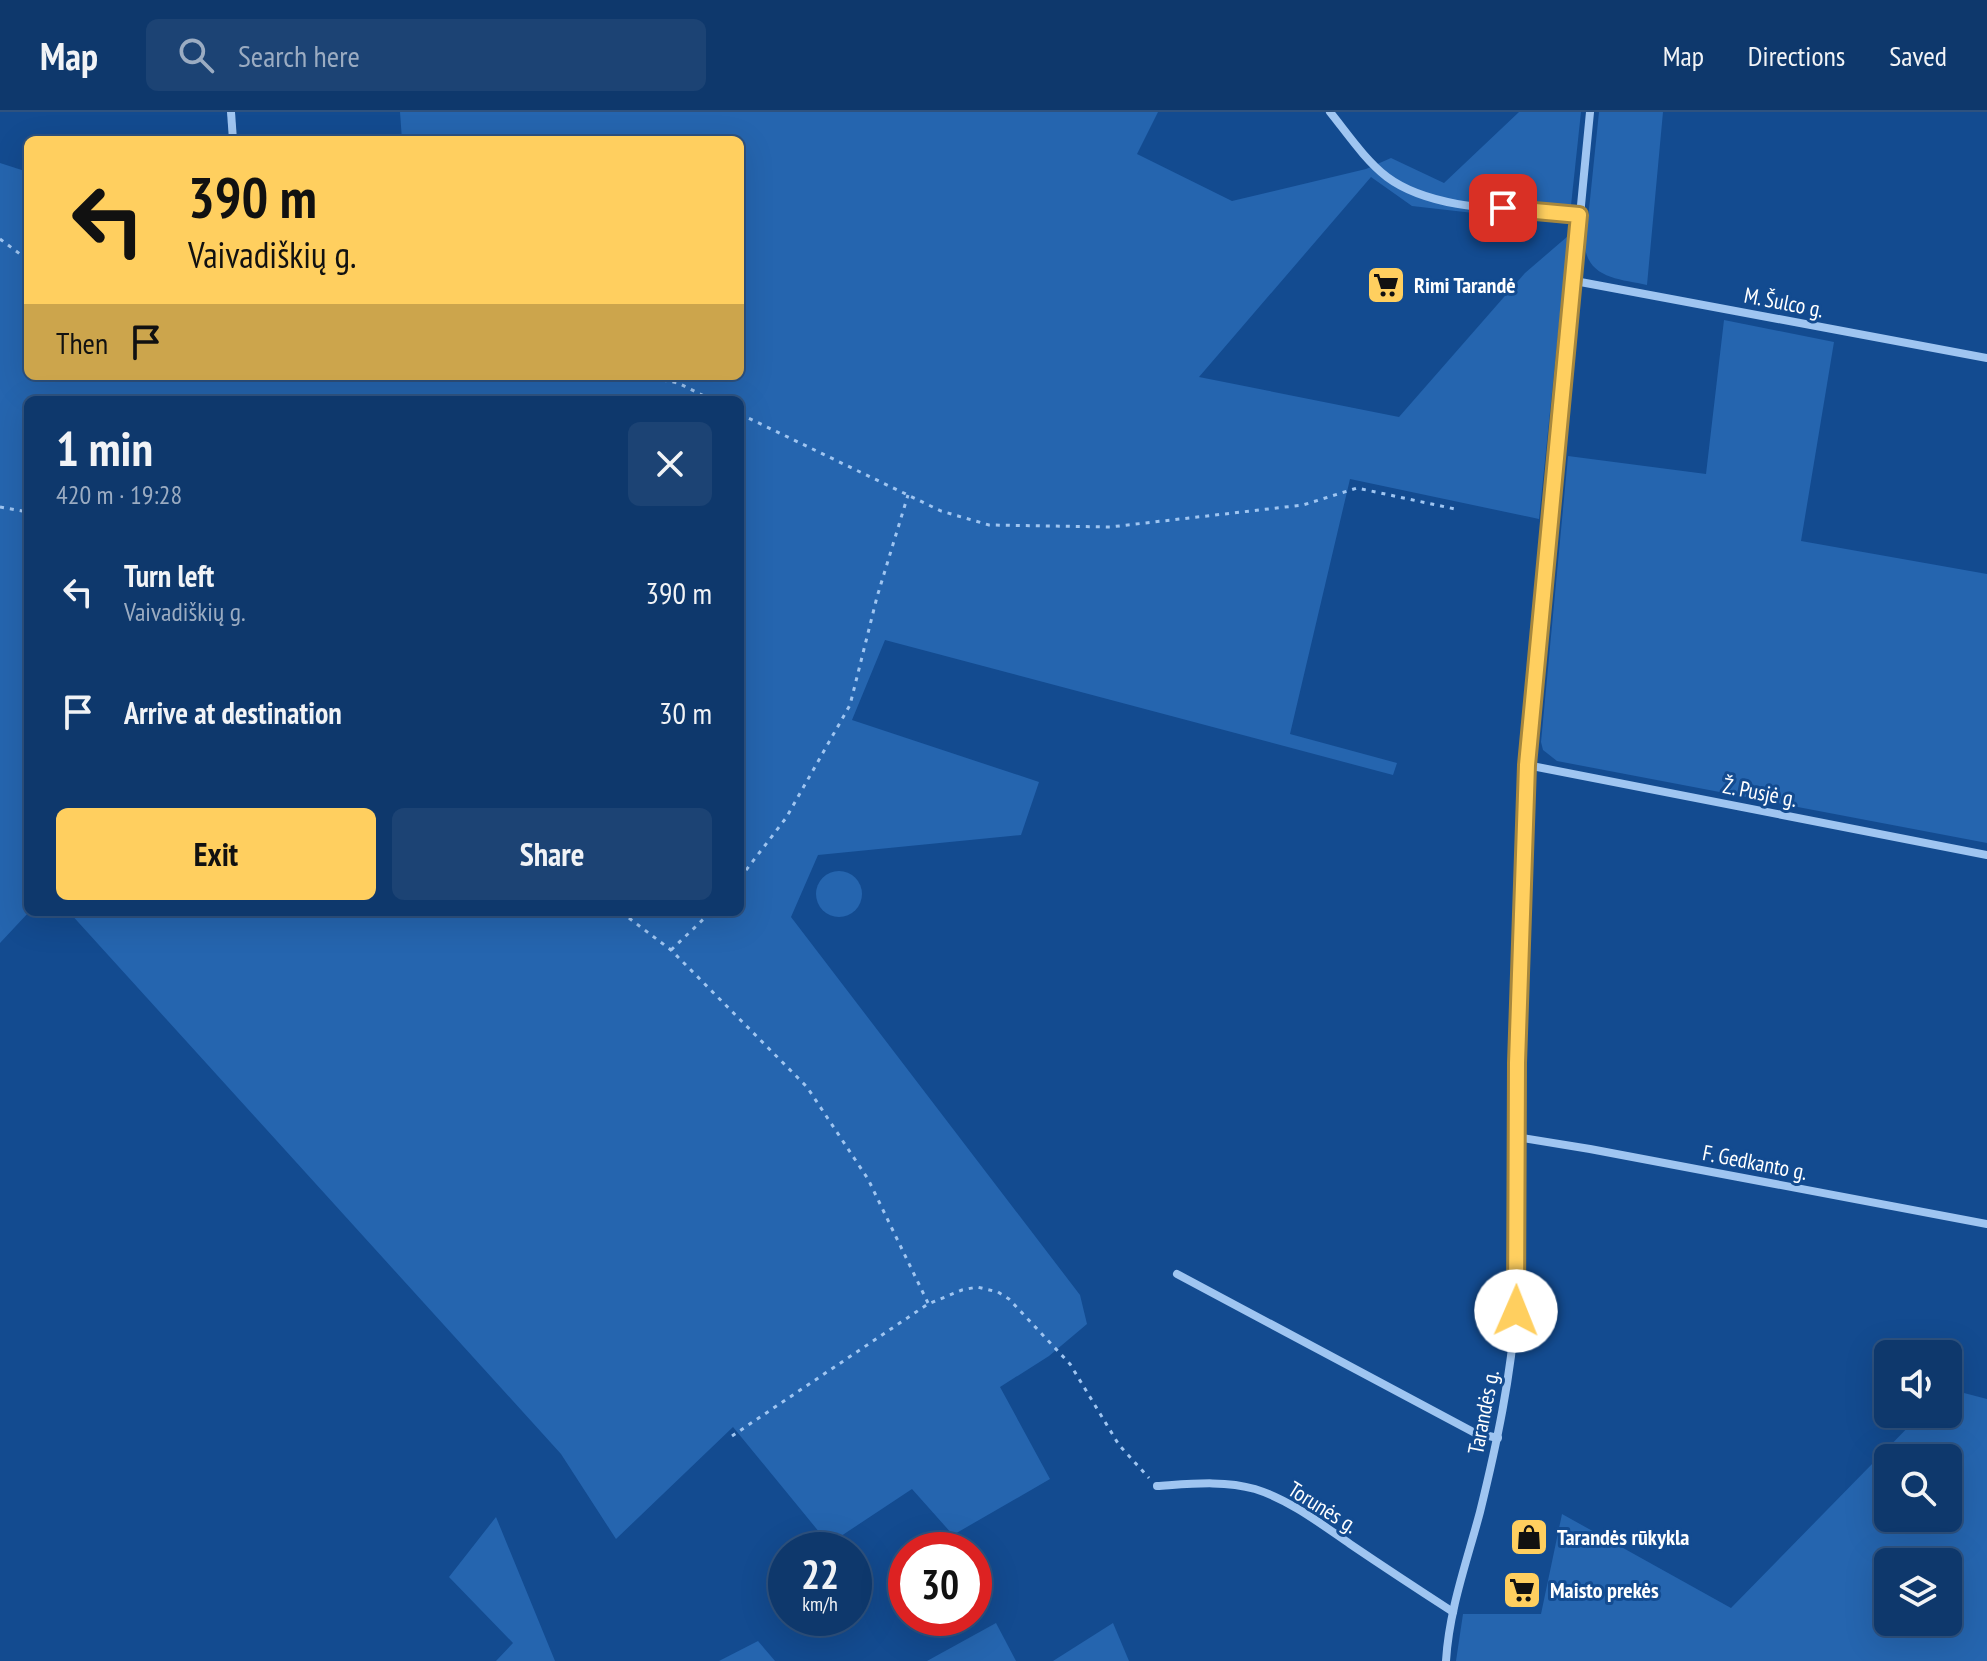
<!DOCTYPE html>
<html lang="en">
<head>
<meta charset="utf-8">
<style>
	body { margin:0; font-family:"PT Sans Narrow",sans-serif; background:#1c4374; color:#f1f3f6; height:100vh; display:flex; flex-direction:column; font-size:30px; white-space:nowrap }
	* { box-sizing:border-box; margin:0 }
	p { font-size:26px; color:#9bacc2 }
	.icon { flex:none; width:44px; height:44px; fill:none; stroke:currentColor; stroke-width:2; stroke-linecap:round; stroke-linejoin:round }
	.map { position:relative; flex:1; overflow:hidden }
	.sheet { position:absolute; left:24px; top:284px; width:720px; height:520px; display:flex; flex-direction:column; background:#0e386c; border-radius:12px; box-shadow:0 8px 32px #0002,0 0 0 2px #2e527f }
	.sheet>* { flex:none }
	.guide { position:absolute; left:24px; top:24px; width:720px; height:244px; border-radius:12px; box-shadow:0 8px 32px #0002,0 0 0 2px #2e527f; background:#ffcf5f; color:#111; overflow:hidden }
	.tools { position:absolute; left:1874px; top:1228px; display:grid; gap:16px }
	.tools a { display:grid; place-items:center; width:88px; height:88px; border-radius:12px; background:#0e386c; box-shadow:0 8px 32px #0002,0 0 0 2px #2e527f; font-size:40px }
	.speed { position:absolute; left:768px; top:1420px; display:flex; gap:16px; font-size:40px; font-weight:700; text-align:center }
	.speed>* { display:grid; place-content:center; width:104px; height:104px; border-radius:50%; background:#0e386c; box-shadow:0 8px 32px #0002,0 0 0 2px #2e527f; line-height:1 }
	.speed small { font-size:20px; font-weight:400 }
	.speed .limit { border:12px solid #d22; background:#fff; color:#111 }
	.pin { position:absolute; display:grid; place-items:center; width:68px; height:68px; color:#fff; margin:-34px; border-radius:16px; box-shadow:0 4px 12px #0006 }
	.me { position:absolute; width:88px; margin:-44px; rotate:1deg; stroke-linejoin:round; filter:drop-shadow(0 0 6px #0008) }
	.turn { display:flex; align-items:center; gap:28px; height:168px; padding:0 32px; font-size:36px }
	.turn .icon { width:104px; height:104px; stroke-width:2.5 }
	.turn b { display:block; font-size:56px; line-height:68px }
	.then { display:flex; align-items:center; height:76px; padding:0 32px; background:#0003; gap:16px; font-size:30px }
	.round { display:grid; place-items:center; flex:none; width:84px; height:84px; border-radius:12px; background:#1c4374 }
	.overview { display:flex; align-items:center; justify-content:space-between; height:136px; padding:0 32px }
	h1 { font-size:48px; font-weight:700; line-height:60px }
	.button { display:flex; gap:16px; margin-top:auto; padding:16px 32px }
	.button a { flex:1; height:92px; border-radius:12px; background:#ffcf5f; color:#111; font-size:32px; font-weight:700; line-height:92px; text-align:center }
	.button a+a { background:#1c4374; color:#f1f3f6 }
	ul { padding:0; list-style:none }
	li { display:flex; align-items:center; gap:24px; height:120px; padding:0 32px }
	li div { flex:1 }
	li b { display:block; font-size:30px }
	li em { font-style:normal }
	header { display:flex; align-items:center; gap:48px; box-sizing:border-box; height:112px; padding:0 40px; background:#0e386c; border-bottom:2px solid #2e527f }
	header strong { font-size:38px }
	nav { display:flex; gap:44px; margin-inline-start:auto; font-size:28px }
	.search { width:560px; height:72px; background:#1c4374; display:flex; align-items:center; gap:20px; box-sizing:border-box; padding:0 28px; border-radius:12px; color:#9bacc2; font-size:30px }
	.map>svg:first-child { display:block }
	.green { fill:#2565af; fill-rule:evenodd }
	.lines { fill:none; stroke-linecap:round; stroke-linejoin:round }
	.path { stroke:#9fc5f1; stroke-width:3; stroke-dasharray:4 6; stroke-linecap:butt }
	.street { stroke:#9fc5f1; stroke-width:8 }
	.route-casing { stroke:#a6873e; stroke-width:20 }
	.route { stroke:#ffcf5f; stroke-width:14 }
	.labels { text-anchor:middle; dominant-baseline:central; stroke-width:6; stroke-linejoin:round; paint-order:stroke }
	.poi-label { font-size:22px; font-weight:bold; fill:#fff; stroke:#134b90; text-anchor:start }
	.street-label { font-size:22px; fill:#fff; stroke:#134b90 }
</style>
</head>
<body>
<header>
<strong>Map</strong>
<div class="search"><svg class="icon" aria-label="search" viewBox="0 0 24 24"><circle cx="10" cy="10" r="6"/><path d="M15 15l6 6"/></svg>Search here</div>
<nav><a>Map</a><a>Directions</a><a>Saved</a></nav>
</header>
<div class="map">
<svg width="1987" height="1549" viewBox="0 0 1987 1549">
	<rect width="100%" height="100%" fill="#134b90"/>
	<g class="green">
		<path d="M 400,0 L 1158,0 L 1137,42 L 1232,89 L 1366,57 L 1391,46 L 1444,71 L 1519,0 L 1581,0 L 1569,112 L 1412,94 L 1371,65 L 1199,265 L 1399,305 L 1525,161 L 1568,124 L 1539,407 L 1350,367 L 1290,622 L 1397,651 L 1393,663 L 885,528 L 852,608 L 1039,670 L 1021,723 L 818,743 L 791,805 L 1080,1183 L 1087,1212 L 1049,1244 L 1000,1275 L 1050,1367 L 953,1423 L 912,1377 L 829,1432 L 733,1315 L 616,1427 L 561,1342 L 69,800 L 740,800 L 740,288 L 28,288 L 29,800 L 0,831 L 0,51 L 28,60 L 28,264 L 740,264 L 740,28 L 402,28 Z"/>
		<path d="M 1599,0 L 1663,0 L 1647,173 C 1621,167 1590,167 1585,136 Z"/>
		<path d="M 1724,208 L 1834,230 L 1801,429 L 1987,462 L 1987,731 L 1557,649 L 1543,638 L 1541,630 L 1568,344 L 1706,362 Z"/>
		<circle cx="839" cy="782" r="23"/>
		<path d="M 1964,1281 L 1987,1287 L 1987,1549 L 1456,1549 L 1463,1502 L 1541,1502 L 1562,1402 L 1731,1496 L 1921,1302 L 1948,1302 L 1948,1284 ZM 1888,1346 L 1948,1346 L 1948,1406 L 1888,1406 ZM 1888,1450 L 1948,1450 L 1948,1510 L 1888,1510 Z"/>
		<path d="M 496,1405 L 555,1549 L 496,1549 L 513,1531 L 449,1465 Z"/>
		<path d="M 996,1511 L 1016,1549 L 927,1549 Z"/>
		<path d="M 1113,1511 L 1129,1549 L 1053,1549 Z"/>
		<path d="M 758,1529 L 775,1549 L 719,1549 Z"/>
	</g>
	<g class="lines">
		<g class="path">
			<path d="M 0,127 L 28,148"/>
			<path d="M 643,264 L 678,271 L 712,288"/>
			<path d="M 740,302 L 941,399 L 989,413 L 1110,415 L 1303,393 L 1357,376 L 1455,397"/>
			<path d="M 0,395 L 28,400"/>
			<path d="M 740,766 L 786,706 L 850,593 L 877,485 L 908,383"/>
			<path d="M 621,800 L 671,838 L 807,975 L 868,1067 L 928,1191"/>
			<path d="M 671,838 L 711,800"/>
			<path d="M 732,1324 L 928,1192 L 962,1178 L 977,1175 L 998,1180 L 1009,1187 L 1070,1252 L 1119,1333 L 1149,1366"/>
		</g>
		<g class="street">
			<path d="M 231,0 L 233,28"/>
			<path d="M 1330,0 C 1347,21 1365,48 1387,65 C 1435,101 1521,97 1579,103"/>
			<path d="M 1575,169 L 1987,246"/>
			<path d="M 1527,653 L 1987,743"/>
			<path d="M 1516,1025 L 1590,1037 L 1987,1112"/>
			<path d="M 1177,1162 L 1475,1321 L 1498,1326"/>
			<path d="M 1157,1374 C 1189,1372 1224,1368 1255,1377 C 1290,1388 1321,1412 1350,1432 C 1384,1455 1419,1478 1453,1500"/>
			<path d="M 1446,1549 C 1449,1498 1467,1449 1480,1400 C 1497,1331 1511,1265 1516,1195 L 1517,951 L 1527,653 L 1590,0"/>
		</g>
	</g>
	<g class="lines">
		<g class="route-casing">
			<path id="route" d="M 1503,96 L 1579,103 L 1527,653 L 1517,951 L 1516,1199"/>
		</g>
		<use href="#route" class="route"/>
	</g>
	<defs>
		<g id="supermarket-square" transform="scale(2)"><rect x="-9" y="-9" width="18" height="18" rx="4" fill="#ffcf5f" stroke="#134b90"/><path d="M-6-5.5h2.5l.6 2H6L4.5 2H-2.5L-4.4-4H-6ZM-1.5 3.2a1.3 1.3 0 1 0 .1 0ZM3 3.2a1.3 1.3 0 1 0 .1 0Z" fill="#111"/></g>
		<g id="shop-square" transform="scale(2)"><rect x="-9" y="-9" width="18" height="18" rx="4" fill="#ffcf5f" stroke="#134b90"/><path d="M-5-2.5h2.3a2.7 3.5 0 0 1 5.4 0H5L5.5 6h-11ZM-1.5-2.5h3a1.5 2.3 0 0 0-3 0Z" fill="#111"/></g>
	</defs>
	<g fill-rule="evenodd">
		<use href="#supermarket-square" x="1386" y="173"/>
		<use href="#shop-square" x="1529" y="1425"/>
		<use href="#supermarket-square" x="1522" y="1478"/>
	</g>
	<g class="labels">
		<g class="poi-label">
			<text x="1414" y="173">Rimi Tarandė</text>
			<text x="1557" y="1425">Tarandės rūkykla</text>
			<text x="1550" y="1478">Maisto prekės</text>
		</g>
		<g class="street-label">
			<text transform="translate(1784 190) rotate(11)">M. Šulco g.</text>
			<text transform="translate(1760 680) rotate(11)">Ž. Pusjė g.</text>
			<text transform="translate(1755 1050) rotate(11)">F. Gedkanto g.</text>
			<text transform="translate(1483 1300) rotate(-79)">Tarandės g.</text>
			<text transform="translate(1323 1395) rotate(32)">Torunės g.</text>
		</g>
	</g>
</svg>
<div class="tools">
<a><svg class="icon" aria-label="sound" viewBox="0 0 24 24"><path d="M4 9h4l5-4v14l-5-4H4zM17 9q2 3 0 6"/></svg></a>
<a><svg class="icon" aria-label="search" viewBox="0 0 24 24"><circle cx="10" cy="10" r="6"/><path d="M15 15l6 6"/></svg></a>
<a><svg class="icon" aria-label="layers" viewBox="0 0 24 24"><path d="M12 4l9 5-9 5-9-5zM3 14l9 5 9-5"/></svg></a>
</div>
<div class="speed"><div>22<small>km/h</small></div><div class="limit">30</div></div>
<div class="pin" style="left:1503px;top:96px;background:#d93025"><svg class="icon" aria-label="arrive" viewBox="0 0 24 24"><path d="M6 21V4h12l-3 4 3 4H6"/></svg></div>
<svg class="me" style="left:1516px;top:1199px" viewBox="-20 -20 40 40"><circle r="19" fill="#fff"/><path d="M0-13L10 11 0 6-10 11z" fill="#ffcf5f"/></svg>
<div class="guide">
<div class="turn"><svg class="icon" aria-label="left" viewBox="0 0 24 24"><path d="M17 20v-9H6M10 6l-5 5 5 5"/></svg><div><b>390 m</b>Vaivadiškių g.</div></div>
<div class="then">Then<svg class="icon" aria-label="arrive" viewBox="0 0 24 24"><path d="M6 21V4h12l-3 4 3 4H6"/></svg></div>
</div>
<section class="sheet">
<div class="overview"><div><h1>1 min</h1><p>420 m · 19:28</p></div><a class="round"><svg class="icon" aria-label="close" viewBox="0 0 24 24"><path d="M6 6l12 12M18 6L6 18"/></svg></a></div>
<ul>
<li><svg class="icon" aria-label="left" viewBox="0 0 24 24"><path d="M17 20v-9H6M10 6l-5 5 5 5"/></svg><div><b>Turn left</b><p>Vaivadiškių g.</p></div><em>390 m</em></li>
<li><svg class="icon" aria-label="arrive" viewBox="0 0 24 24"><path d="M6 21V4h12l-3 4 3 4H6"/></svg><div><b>Arrive at destination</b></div><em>30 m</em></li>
</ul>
<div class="button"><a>Exit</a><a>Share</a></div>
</section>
</div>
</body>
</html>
